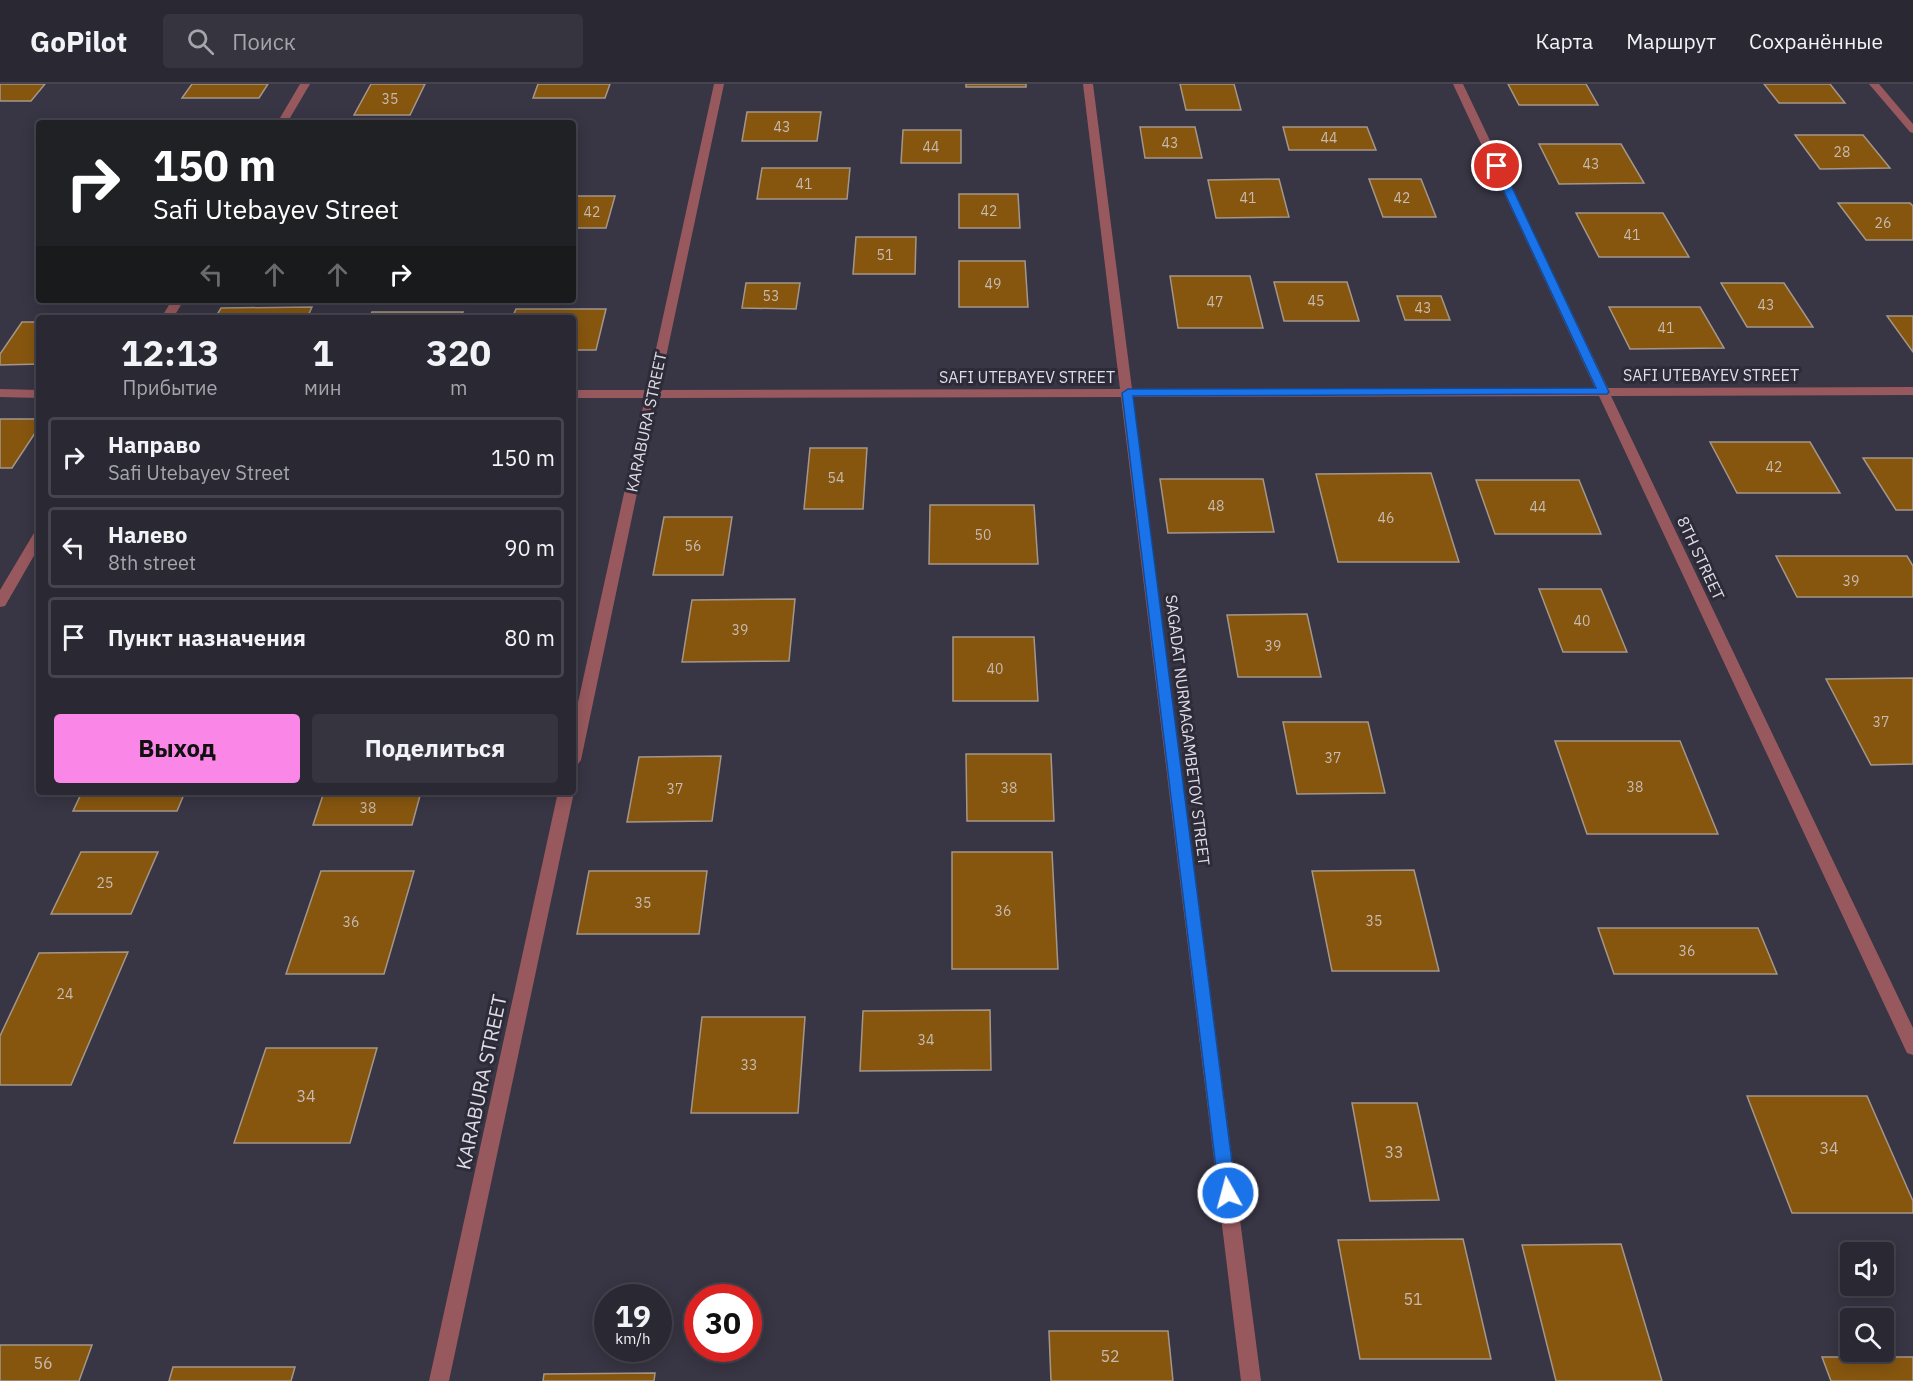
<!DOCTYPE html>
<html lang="ru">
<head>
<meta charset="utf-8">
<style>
	body { margin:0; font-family:"IBM Plex Sans",sans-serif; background:#36343f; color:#f1f3f6; height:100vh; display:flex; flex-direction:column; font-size:22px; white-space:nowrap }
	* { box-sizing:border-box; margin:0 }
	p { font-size:20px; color:#a5a6ac }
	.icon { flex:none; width:33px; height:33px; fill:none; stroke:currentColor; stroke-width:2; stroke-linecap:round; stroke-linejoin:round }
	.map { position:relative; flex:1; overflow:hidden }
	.sheet { position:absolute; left:36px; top:231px; width:540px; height:480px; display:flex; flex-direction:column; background:#2a2833; border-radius:6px; box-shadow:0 3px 15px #0003,0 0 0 2px #46444e }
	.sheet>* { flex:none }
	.banner { position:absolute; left:36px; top:36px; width:540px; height:183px; border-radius:6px; box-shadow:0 3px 15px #0003,0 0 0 2px #46444e; background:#202124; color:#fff; overflow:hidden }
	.fabs { position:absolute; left:1840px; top:1158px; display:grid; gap:12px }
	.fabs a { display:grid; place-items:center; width:54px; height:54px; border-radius:6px; background:#2a2833; box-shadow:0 3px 15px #0003,0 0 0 2px #46444e; font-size:30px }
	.speed { position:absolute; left:594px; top:1200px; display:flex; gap:12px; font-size:30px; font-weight:700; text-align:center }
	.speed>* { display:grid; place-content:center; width:78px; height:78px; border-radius:50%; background:#2a2833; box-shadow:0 3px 15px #0003,0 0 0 2px #46444e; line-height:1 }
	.speed small { font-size:15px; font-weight:400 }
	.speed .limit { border:9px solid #d22; background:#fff; color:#111 }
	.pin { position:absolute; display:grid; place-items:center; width:51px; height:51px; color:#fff; margin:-26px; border:3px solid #fff; border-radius:50%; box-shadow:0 2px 6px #0007 }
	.me { position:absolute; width:66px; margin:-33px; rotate:353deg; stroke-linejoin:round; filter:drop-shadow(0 0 4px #0008) }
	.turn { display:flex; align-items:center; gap:21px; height:126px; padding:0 18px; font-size:27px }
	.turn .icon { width:78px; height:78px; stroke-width:2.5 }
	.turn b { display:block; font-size:42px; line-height:51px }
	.lanes { display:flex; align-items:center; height:57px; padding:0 18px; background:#0003; justify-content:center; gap:30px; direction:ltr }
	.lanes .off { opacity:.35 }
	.eta { display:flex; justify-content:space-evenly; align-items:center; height:102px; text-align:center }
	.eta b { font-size:36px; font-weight:800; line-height:42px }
	.cta { display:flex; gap:12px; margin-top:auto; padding:12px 18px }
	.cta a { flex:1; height:69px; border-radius:6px; background:#fa87e8; color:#111; font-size:24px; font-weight:800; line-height:69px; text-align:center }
	.cta a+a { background:#36343f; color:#f1f3f6 }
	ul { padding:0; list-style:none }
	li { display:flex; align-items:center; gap:18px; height:81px; margin:0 12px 9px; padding:0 6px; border:3px solid #46444e; border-radius:6px }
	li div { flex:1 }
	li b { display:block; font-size:22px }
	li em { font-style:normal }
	header { display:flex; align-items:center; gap:36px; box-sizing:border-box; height:84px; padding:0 30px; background:#2a2833; border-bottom:2px solid #46444e }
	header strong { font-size:28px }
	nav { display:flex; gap:33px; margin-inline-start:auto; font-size:21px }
	.search { width:420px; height:54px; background:#36343f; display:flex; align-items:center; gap:15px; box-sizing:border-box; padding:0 21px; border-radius:6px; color:#a5a6ac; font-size:22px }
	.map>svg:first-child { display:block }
	.building { fill:#86560f; stroke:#a49789; stroke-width:1.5 }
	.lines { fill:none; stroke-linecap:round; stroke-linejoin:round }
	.street { fill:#98595e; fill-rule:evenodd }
	.route { fill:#1a73e8; stroke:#114b97; stroke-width:1.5 }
	.labels { text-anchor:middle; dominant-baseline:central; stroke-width:6; stroke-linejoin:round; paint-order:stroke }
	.number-label { font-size:14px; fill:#c7bab0 }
	.street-label { font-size:16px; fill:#dddbe5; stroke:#2e2b39 }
	.near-number-label { font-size:16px; fill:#c7bab0 }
	.near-street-label { font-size:20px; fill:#dddbe5; stroke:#2e2b39 }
</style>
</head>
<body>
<header>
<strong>GoPilot</strong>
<div class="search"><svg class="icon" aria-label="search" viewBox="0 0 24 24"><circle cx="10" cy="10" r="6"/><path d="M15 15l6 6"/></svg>Поиск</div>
<nav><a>Карта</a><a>Маршрут</a><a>Сохранённые</a></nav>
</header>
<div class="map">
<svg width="1913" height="1297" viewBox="0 0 1913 1297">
	<rect width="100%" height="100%" fill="#383544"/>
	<g class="building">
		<path d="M 0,0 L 45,0 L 31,17 L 0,17 Z"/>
		<path d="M 192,0 L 268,0 L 259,14 L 182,14 Z"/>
		<path d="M 371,0 L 425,0 L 410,31 L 354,31 Z"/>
		<path d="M 538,0 L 610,0 L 605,14 L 533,14 Z"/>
		<rect x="966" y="0" width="60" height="3"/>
		<path d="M 1180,0 L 1234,0 L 1241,26 L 1186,26 Z"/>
		<path d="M 1508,0 L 1586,0 L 1598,21 L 1519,21 Z"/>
		<path d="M 1764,0 L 1830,0 L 1845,19 L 1779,19 Z"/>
		<path d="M 747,28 L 821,28 L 817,57 L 742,57 Z"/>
		<path d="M 508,35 L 558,35 L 557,39 L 506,39 Z"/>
		<path d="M 1140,43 L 1195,43 L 1202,74 L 1145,74 Z"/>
		<path d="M 1283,43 L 1367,43 L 1376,66 L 1289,66 Z"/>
		<path d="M 903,46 L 961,46 L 961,79 L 901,79 Z"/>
		<path d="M 1795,51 L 1863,51 L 1890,84 L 1820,85 Z"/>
		<path d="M 1539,60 L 1621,60 L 1644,99 L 1559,100 Z"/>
		<path d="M 762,84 L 850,84 L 847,115 L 757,115 Z"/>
		<path d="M 1279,95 L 1289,133 L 1216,134 L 1208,96 Z"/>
		<path d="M 1369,95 L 1421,95 L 1436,133 L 1383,133 Z"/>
		<path d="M 959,110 L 1018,110 L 1020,144 L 959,144 Z"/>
		<path d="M 573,112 L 615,112 L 606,144 L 573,144 Z"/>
		<path d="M 1838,119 L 1910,119 L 1913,122 L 1913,156 L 1866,156 Z"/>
		<path d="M 1576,129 L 1663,129 L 1689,173 L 1599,173 Z"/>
		<path d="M 856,153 L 916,153 L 915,190 L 853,190 Z"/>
		<path d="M 959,177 L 1025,177 L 1028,223 L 959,223 Z"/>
		<path d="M 1170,192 L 1250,192 L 1263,244 L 1178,244 Z"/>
		<path d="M 1274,198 L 1347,198 L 1359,237 L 1284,237 Z"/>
		<path d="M 746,199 L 800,199 L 796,225 L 742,224 Z"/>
		<path d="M 1721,199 L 1784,199 L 1813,243 L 1747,243 Z"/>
		<path d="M 1397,212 L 1441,212 L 1450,236 L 1405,236 Z"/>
		<path d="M 312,223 L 307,234 L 215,234 L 221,224 Z"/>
		<path d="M 1609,223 L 1700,223 L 1724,264 L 1630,265 Z"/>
		<path d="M 516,225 L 606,225 L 596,266 L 573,266 L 573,234 L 512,234 Z"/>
		<path d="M 372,228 L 463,228 L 460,234 L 369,234 Z"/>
		<path d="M 1887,232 L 1913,232 L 1913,268 Z"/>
		<path d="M 22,238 L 39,238 L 39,280 L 0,281 L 0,270 Z"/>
		<path d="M 0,335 L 39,335 L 39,343 L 12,384 L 0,384 Z"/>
		<path d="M 1710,358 L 1810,358 L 1840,409 L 1737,409 Z"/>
		<path d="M 810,364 L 867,364 L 863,425 L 804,425 Z"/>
		<path d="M 1863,374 L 1913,374 L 1913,426 L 1896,426 Z"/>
		<path d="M 1431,389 L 1459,478 L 1338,478 L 1316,390 Z"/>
		<path d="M 1160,395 L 1263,395 L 1274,448 L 1168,449 Z"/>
		<path d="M 1476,396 L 1579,396 L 1601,450 L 1495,450 Z"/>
		<path d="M 930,421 L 1034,421 L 1038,480 L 929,480 Z"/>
		<path d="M 664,433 L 732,433 L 723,491 L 653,491 Z"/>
		<path d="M 1776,472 L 1907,472 L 1913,482 L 1913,513 L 1797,513 Z"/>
		<path d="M 1539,505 L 1601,505 L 1627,568 L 1563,568 Z"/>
		<path d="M 795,515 L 789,577 L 682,578 L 692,516 Z"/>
		<path d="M 1307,530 L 1321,593 L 1238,593 L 1227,531 Z"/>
		<path d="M 953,553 L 1034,553 L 1038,617 L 953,617 Z"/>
		<path d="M 1913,594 L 1913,680 L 1871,681 L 1826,595 Z"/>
		<path d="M 1283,638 L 1368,638 L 1385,709 L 1297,710 Z"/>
		<path d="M 1555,657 L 1680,657 L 1718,750 L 1587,750 Z"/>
		<path d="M 966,670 L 1051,670 L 1054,737 L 967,737 Z"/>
		<path d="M 721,672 L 712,737 L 627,738 L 639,673 Z"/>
		<path d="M 82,708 L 185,708 L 177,727 L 73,727 Z"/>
		<path d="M 324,708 L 421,708 L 412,741 L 313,741 Z"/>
		<path d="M 81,768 L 158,768 L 131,830 L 51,830 Z"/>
		<path d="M 952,768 L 1052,768 L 1058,885 L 952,885 Z"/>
		<path d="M 1414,786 L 1439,887 L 1332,887 L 1312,787 Z"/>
		<path d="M 321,787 L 414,787 L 384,890 L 286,890 Z"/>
		<path d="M 589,787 L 707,787 L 699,850 L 577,850 Z"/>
		<path d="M 1598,844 L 1758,844 L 1777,890 L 1614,890 Z"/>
		<path d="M 128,868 L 71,1001 L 0,1001 L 0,952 L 39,869 Z"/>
		<path d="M 990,926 L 991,986 L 860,987 L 863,927 Z"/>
		<path d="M 702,933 L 805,933 L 798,1029 L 691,1029 Z"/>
		<path d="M 266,964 L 377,964 L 350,1059 L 234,1059 Z"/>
		<path d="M 1747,1012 L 1867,1012 L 1913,1117 L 1913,1129 L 1792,1129 Z"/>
		<path d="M 1352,1019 L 1417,1019 L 1439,1116 L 1370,1117 Z"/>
		<path d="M 1463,1155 L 1491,1275 L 1360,1275 L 1338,1156 Z"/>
		<path d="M 1621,1160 L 1662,1297 L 1556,1297 L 1522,1161 Z"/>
		<path d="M 1049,1247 L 1168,1247 L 1173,1297 L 1051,1297 Z"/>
		<path d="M 0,1261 L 92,1261 L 79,1297 L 0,1297 Z"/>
		<path d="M 1822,1273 L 1913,1273 L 1913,1297 L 1831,1297 Z"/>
		<path d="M 173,1283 L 295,1283 L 291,1297 L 169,1297 Z"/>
		<path d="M 655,1289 L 654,1297 L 543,1297 L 544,1290 Z"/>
	</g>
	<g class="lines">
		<g class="street">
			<path d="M 300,0 L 310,0 L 287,39 L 277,39 Z"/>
			<path d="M 714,0 L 724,0 L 659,306 L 1120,305 L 1083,0 L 1093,0 L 1132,305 L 1595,304 L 1453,0 L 1463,0 L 1608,304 L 1913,303 L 1913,311 L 1611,312 L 1913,944 L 1913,971 L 1907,969 L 1599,312 L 1133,313 L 1261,1297 L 1241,1297 L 1121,313 L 657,314 L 581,676 L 578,680 L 573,682 L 573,641 L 645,314 L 573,314 L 573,306 L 647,306 Z"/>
			<path d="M 1869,0 L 1879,0 L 1913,40 L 1913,49 L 1910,48 Z"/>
			<path d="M 172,216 L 184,216 L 173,234 L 161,234 Z"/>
			<path d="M 0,305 L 39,306 L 39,314 L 0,313 Z"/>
			<path d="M 39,447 L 39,463 L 5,522 L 0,523 L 0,506 L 34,449 Z"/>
			<path d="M 573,706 L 574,708 L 449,1297 L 429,1297 L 558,708 Z"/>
		</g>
	</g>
	<path class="route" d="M 1497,79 L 1502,82 L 1609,308 L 1607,310 L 1133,312 L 1236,1109 L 1234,1115 L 1228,1117 L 1222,1115 L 1219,1109 L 1122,309 L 1128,305 L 1596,304 L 1492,82 Z"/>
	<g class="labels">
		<g class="number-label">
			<text x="390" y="15">35</text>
			<text x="782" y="43">43</text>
			<text x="1329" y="54">44</text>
			<text x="1170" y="59">43</text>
			<text x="931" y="63">44</text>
			<text x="1842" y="68">28</text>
			<text x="1591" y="80">43</text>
			<text x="804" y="100">41</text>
			<text x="1248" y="114">41</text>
			<text x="1402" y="114">42</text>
			<text x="989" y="127">42</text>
			<text x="592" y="128">42</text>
			<text x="1883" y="139">26</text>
			<text x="1632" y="151">41</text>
			<text x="885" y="171">51</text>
			<text x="993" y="200">49</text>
			<text x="771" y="212">53</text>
			<text x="1316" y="217">45</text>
			<text x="1215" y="218">47</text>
			<text x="1766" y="221">43</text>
			<text x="1423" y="224">43</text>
			<text x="1666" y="244">41</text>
			<text x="1774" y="383">42</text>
			<text x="836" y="394">54</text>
			<text x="1216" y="422">48</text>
			<text x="1538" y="423">44</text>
			<text x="1386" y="434">46</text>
			<text x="983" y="451">50</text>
			<text x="693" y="462">56</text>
			<text x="1851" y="497">39</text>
			<text x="1582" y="537">40</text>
			<text x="740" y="546">39</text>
			<text x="1273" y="562">39</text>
			<text x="995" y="585">40</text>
			<text x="1881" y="638">37</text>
			<text x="1333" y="674">37</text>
			<text x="1635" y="703">38</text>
			<text x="1009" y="704">38</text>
			<text x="675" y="705">37</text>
			<text x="368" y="724">38</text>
			<text x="105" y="799">25</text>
			<text x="643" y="819">35</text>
			<text x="1003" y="827">36</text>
			<text x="1374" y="837">35</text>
			<text x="351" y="838">36</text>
			<text x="1687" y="867">36</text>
			<text x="65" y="910">24</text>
			<text x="926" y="956">34</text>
			<text x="749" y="981">33</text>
		</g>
		<g class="street-label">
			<text x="1711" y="291">SAFI UTEBAYEV STREET</text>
			<text x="1027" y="293">SAFI UTEBAYEV STREET</text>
			<text transform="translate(646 338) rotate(-78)">KARABURA STREET</text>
			<text transform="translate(1701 474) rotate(65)">8TH STREET</text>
			<text transform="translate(1188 646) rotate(83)">SAGADAT NURMAGAMBETOV STREET</text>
		</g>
		<g class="near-number-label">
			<text x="306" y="1012">34</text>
			<text x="1829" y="1064">34</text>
			<text x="1394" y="1068">33</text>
			<text x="1413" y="1215">51</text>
			<text x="1110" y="1272">52</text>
			<text x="43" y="1279">56</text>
		</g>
		<g class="near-street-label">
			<text transform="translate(481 998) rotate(-78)">KARABURA STREET</text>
		</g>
	</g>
</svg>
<div class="fabs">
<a><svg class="icon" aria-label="sound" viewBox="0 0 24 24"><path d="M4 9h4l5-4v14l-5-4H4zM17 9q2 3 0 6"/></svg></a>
<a><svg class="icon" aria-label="search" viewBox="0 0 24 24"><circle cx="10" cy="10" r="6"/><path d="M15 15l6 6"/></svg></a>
</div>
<div class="speed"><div>19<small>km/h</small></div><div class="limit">30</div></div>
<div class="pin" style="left:1497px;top:82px;background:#d93025"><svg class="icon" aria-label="arrive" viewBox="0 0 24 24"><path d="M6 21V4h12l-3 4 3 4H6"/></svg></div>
<svg class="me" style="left:1228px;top:1109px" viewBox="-20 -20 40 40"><circle r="17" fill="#1a73e8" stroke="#fff" stroke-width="3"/><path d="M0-11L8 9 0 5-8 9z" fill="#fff"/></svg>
<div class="banner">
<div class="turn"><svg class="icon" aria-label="right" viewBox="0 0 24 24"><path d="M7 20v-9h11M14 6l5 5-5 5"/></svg><div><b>150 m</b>Safi Utebayev Street</div></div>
<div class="lanes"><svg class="icon off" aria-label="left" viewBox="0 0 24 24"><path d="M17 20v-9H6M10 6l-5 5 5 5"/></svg><svg class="icon off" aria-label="ahead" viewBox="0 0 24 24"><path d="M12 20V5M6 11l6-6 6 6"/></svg><svg class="icon off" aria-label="ahead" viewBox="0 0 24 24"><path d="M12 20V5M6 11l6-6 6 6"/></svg><svg class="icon" aria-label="right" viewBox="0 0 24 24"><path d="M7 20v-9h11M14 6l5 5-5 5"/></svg></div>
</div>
<section class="sheet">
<div class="eta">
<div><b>12:13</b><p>Прибытие</p></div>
<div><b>1</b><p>мин</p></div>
<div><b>320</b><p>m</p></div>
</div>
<ul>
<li><svg class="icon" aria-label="right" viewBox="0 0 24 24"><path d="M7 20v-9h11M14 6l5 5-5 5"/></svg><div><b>Направо</b><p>Safi Utebayev Street</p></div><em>150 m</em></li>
<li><svg class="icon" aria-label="left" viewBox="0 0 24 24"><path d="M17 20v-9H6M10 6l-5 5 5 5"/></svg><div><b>Налево</b><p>8th street</p></div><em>90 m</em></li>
<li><svg class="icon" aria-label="arrive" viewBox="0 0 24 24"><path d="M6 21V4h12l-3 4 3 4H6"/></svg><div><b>Пункт назначения</b></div><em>80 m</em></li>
</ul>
<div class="cta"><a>Выход</a><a>Поделиться</a></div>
</section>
</div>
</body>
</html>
